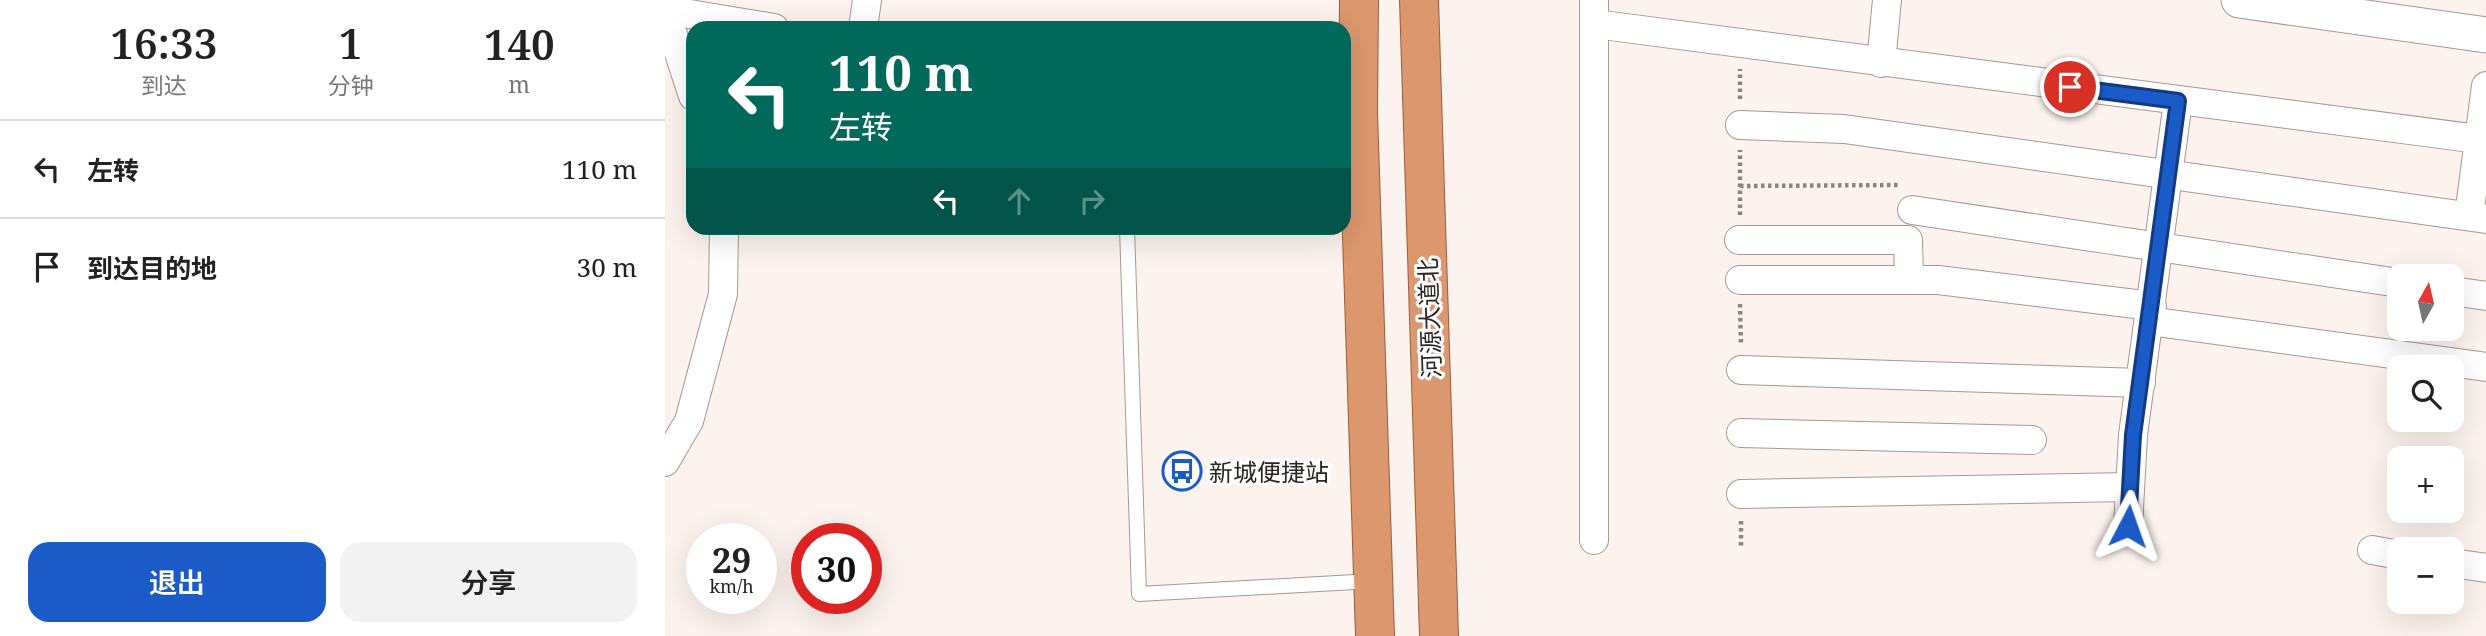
<!DOCTYPE html>
<html lang="zh">
<head>
<meta charset="utf-8">
<style>
	body { margin:0; font-family:"Noto Serif","Noto Sans SC",serif; background:#f2f2f2; color:#222; height:100vh; display:flex; flex-direction:column; font-size:26px; white-space:nowrap }
	* { box-sizing:border-box; margin:0 }
	p { font-size:23px; color:#767676 }
	.icon { flex:none; width:38px; height:38px; fill:none; stroke:currentColor; stroke-width:2; stroke-linecap:round; stroke-linejoin:round }
	.map { position:relative; flex:1; overflow:hidden }
	.drawer { display:flex; flex-direction:column; background:#fff; width:665px }
	.drawer>* { flex:none }
	.guide { position:absolute; left:21px; top:21px; width:665px; height:214px; border-radius:21px; box-shadow:0 7px 28px #0002; background:#00695c; color:#fff; overflow:hidden }
	.needle { width:46px; rotate:8deg }
	.controls { position:absolute; left:1722px; top:264px; display:grid; gap:14px }
	.controls a { display:grid; place-items:center; width:77px; height:77px; border-radius:14px; background:#fff; box-shadow:0 7px 28px #0002; font-size:35px }
	.speed { position:absolute; left:21px; top:523px; display:flex; gap:14px; font-size:35px; font-weight:700; text-align:center }
	.speed>* { display:grid; place-content:center; width:91px; height:91px; border-radius:50%; background:#fff; box-shadow:0 7px 28px #0002; line-height:1 }
	.speed small { font-size:18px; font-weight:400 }
	.speed .limit { border:10px solid #d22; background:#fff; color:#111 }
	.pin { position:absolute; display:grid; place-items:center; width:60px; height:60px; color:#fff; margin:-30px; border:4px solid #fff; border-radius:50%; box-shadow:0 2px 7px #0007 }
	.me { position:absolute; width:77px; margin:-38px; rotate:4deg; stroke-linejoin:round; filter:drop-shadow(0 0 5px #0008) }
	.turn { display:flex; align-items:center; gap:24px; height:147px; padding:0 28px; font-size:32px }
	.turn .icon { width:91px; height:91px; stroke-width:2.5 }
	.turn b { display:block; font-size:49px; line-height:60px }
	.lanes { display:flex; align-items:center; height:66px; padding:0 28px; background:#0003; justify-content:center; gap:35px; direction:ltr }
	.lanes .off { opacity:.35 }
	.eta { display:flex; justify-content:space-evenly; align-items:center; height:119px; text-align:center }
	.eta b { font-size:42px; font-weight:600; line-height:49px }
	.cta { display:flex; gap:14px; margin-top:auto; padding:14px 28px }
	.cta a { flex:1; height:80px; border-radius:21px; background:#1b5bc7; color:#fff; font-size:28px; font-weight:600; line-height:80px; text-align:center }
	.cta a+a { background:#f2f2f2; color:#222 }
	ul { padding:0; list-style:none }
	li { display:flex; align-items:center; gap:21px; height:98px; padding:0 28px; border-top:2px solid #e0e0e0 }
	li div { flex:1 }
	li b { display:block; font-size:26px }
	li em { font-style:normal }
	main { display:flex; flex:1; min-height:0 }
	.map>svg:first-child { display:block }
	.lines { fill:none; stroke-linecap:round; stroke-linejoin:round }
	.service-casing { stroke:#a79891; stroke-width:16 }
	.minor-casing { stroke:#a79891; stroke-width:30 }
	.tertiary-casing { stroke:#a79891; stroke-width:37 }
	.trunk-casing { stroke:#985e3b; stroke-width:40 }
	.path { stroke:#8c8480; stroke-width:4.5; stroke-dasharray:3.5 3.5; stroke-linecap:butt }
	.service { stroke:#fff; stroke-width:14 }
	.minor { stroke:#fff; stroke-width:28 }
	.tertiary { stroke:#fff; stroke-width:35 }
	.trunk { stroke:#dc976e; stroke-width:38 }
	.route-casing { stroke:#123b81; stroke-width:18 }
	.route { stroke:#1b5bc7; stroke-width:12 }
	.labels { text-anchor:middle; dominant-baseline:central; stroke-width:6; stroke-linejoin:round; paint-order:stroke }
	.street-label { font-size:24px; fill:#2b2522; stroke:#fff }
	.poi-label { font-size:24px; fill:#2b2522; stroke:#fff; text-anchor:start }
</style>
</head>
<body>
<main>
<section class="drawer">
<div class="eta">
<div><b>16:33</b><p>到达</p></div>
<div><b>1</b><p>分钟</p></div>
<div><b>140</b><p>m</p></div>
</div>
<ul>
<li><svg class="icon" aria-label="left" viewBox="0 0 24 24"><path d="M17 20v-9H6M10 6l-5 5 5 5"/></svg><div><b>左转</b></div><em>110 m</em></li>
<li><svg class="icon" aria-label="arrive" viewBox="0 0 24 24"><path d="M6 21V4h12l-3 4 3 4H6"/></svg><div><b>到达目的地</b></div><em>30 m</em></li>
</ul>
<div class="cta"><a>退出</a><a>分享</a></div>
</section>
<div class="map">
<svg width="1821" height="636" viewBox="0 0 1821 636">
	<rect width="100%" height="100%" fill="#fdf3ee"/>
	<g class="lines">
		<g class="service-casing">
			<path id="service" d="M 462,228 L 474,594 L 708,581"/>
		</g>
		<g class="minor-casing">
			<g id="minor">
				<path d="M 0,10 L 109,28"/>
				<path d="M 0,10 L 28,96"/>
				<path d="M 930,24 L 1821,140"/>
				<path d="M 198,28 L 202,0"/>
				<path d="M 1216,63 L 1222,0"/>
				<path d="M 1075,125 L 1179,129 L 1821,219"/>
				<path d="M 1247,210 L 1734,283"/>
				<path d="M 1804,216 L 1821,86"/>
				<path d="M 1074,240 L 1243,240 L 1244,280"/>
				<path d="M 1075,280 L 1273,280 L 1487,306"/>
				<path d="M 1787,291 L 1821,296"/>
				<path d="M 1484,321 L 1821,367"/>
				<path d="M 1076,370 L 1476,383"/>
				<path d="M 1076,433 L 1367,440"/>
				<path d="M 0,462 L 24,421 L 58,294 L 59,228"/>
				<path d="M 1076,494 L 1465,487"/>
				<path d="M 1463,526 L 1468,435 L 1513,101"/>
				<path d="M 929,540 L 929,0"/>
				<path d="M 1707,550 L 1734,555"/>
				<path d="M 1787,563 L 1821,568"/>
			</g>
		</g>
		<g class="tertiary-casing">
			<path id="tertiary" d="M 1574,0 L 1821,35"/>
		</g>
		<g class="trunk-casing">
			<g id="trunk">
				<path d="M 694,0 L 693,112 L 710,636"/>
				<path d="M 754,0 L 774,636"/>
			</g>
		</g>
		<g class="path">
			<path d="M 1075,99 L 1075,69"/>
			<path d="M 1075,186 L 1236,185"/>
			<path d="M 1075,215 L 1075,150"/>
			<path d="M 1075,304 L 1076,344"/>
			<path d="M 1076,521 L 1076,547"/>
		</g>
		<use href="#service" class="service"/>
		<use href="#minor" class="minor"/>
		<use href="#tertiary" class="tertiary"/>
		<use href="#trunk" class="trunk"/>
	</g>
	<g class="lines">
		<g class="route-casing">
			<path id="route" d="M 1405,87 L 1513,101 L 1468,435 L 1463,526"/>
		</g>
		<use href="#route" class="route"/>
	</g>
	<defs>
		<g id="bus-ring" transform="scale(2.0125)"><circle r="9.5" fill="#fff" stroke="#1b5bc7" stroke-width="1.5"/><path d="M-5-6H5V4H4V6H2V4H-2V6H-4V4H-5ZM-3.5-4V0h7V-4ZM-3.5 1.2v1.5H-2V1.2ZM2 1.2v1.5H3.5V1.2Z" fill="#1b5bc7"/></g>
	</defs>
	<g fill-rule="evenodd">
		<use href="#bus-ring" x="517" y="471"/>
	</g>
	<g class="labels">
		<g class="street-label">
			<text transform="translate(764 318) rotate(-92)">河源大道北</text>
		</g>
		<g class="poi-label">
			<text x="544" y="471">新城便捷站</text>
		</g>
	</g>
</svg>
<div class="controls">
<a><svg class="needle" viewBox="-14 -14 28 28"><path d="M0-13l5 13h-10z" fill="#e53935"/><path d="M0 13l5-13h-10z" fill="#767676"/></svg></a>
<a><svg class="icon" aria-label="search" viewBox="0 0 24 24"><circle cx="10" cy="10" r="6"/><path d="M15 15l6 6"/></svg></a>
<a>+</a>
<a>−</a>
</div>
<div class="speed"><div>29<small>km/h</small></div><div class="limit">30</div></div>
<div class="pin" style="left:1405px;top:87px;background:#d93025"><svg class="icon" aria-label="arrive" viewBox="0 0 24 24"><path d="M6 21V4h12l-3 4 3 4H6"/></svg></div>
<svg class="me" style="left:1463px;top:526px" viewBox="-20 -20 40 40"><path d="M0-17L14 15 0 8-14 15z" fill="#1b5bc7" stroke="#fff" stroke-width="4"/></svg>
<div class="guide">
<div class="turn"><svg class="icon" aria-label="left" viewBox="0 0 24 24"><path d="M17 20v-9H6M10 6l-5 5 5 5"/></svg><div><b>110 m</b>左转</div></div>
<div class="lanes"><svg class="icon" aria-label="left" viewBox="0 0 24 24"><path d="M17 20v-9H6M10 6l-5 5 5 5"/></svg><svg class="icon off" aria-label="ahead" viewBox="0 0 24 24"><path d="M12 20V5M6 11l6-6 6 6"/></svg><svg class="icon off" aria-label="right" viewBox="0 0 24 24"><path d="M7 20v-9h11M14 6l5 5-5 5"/></svg></div>
</div>
</div>
</main>
</body>
</html>
